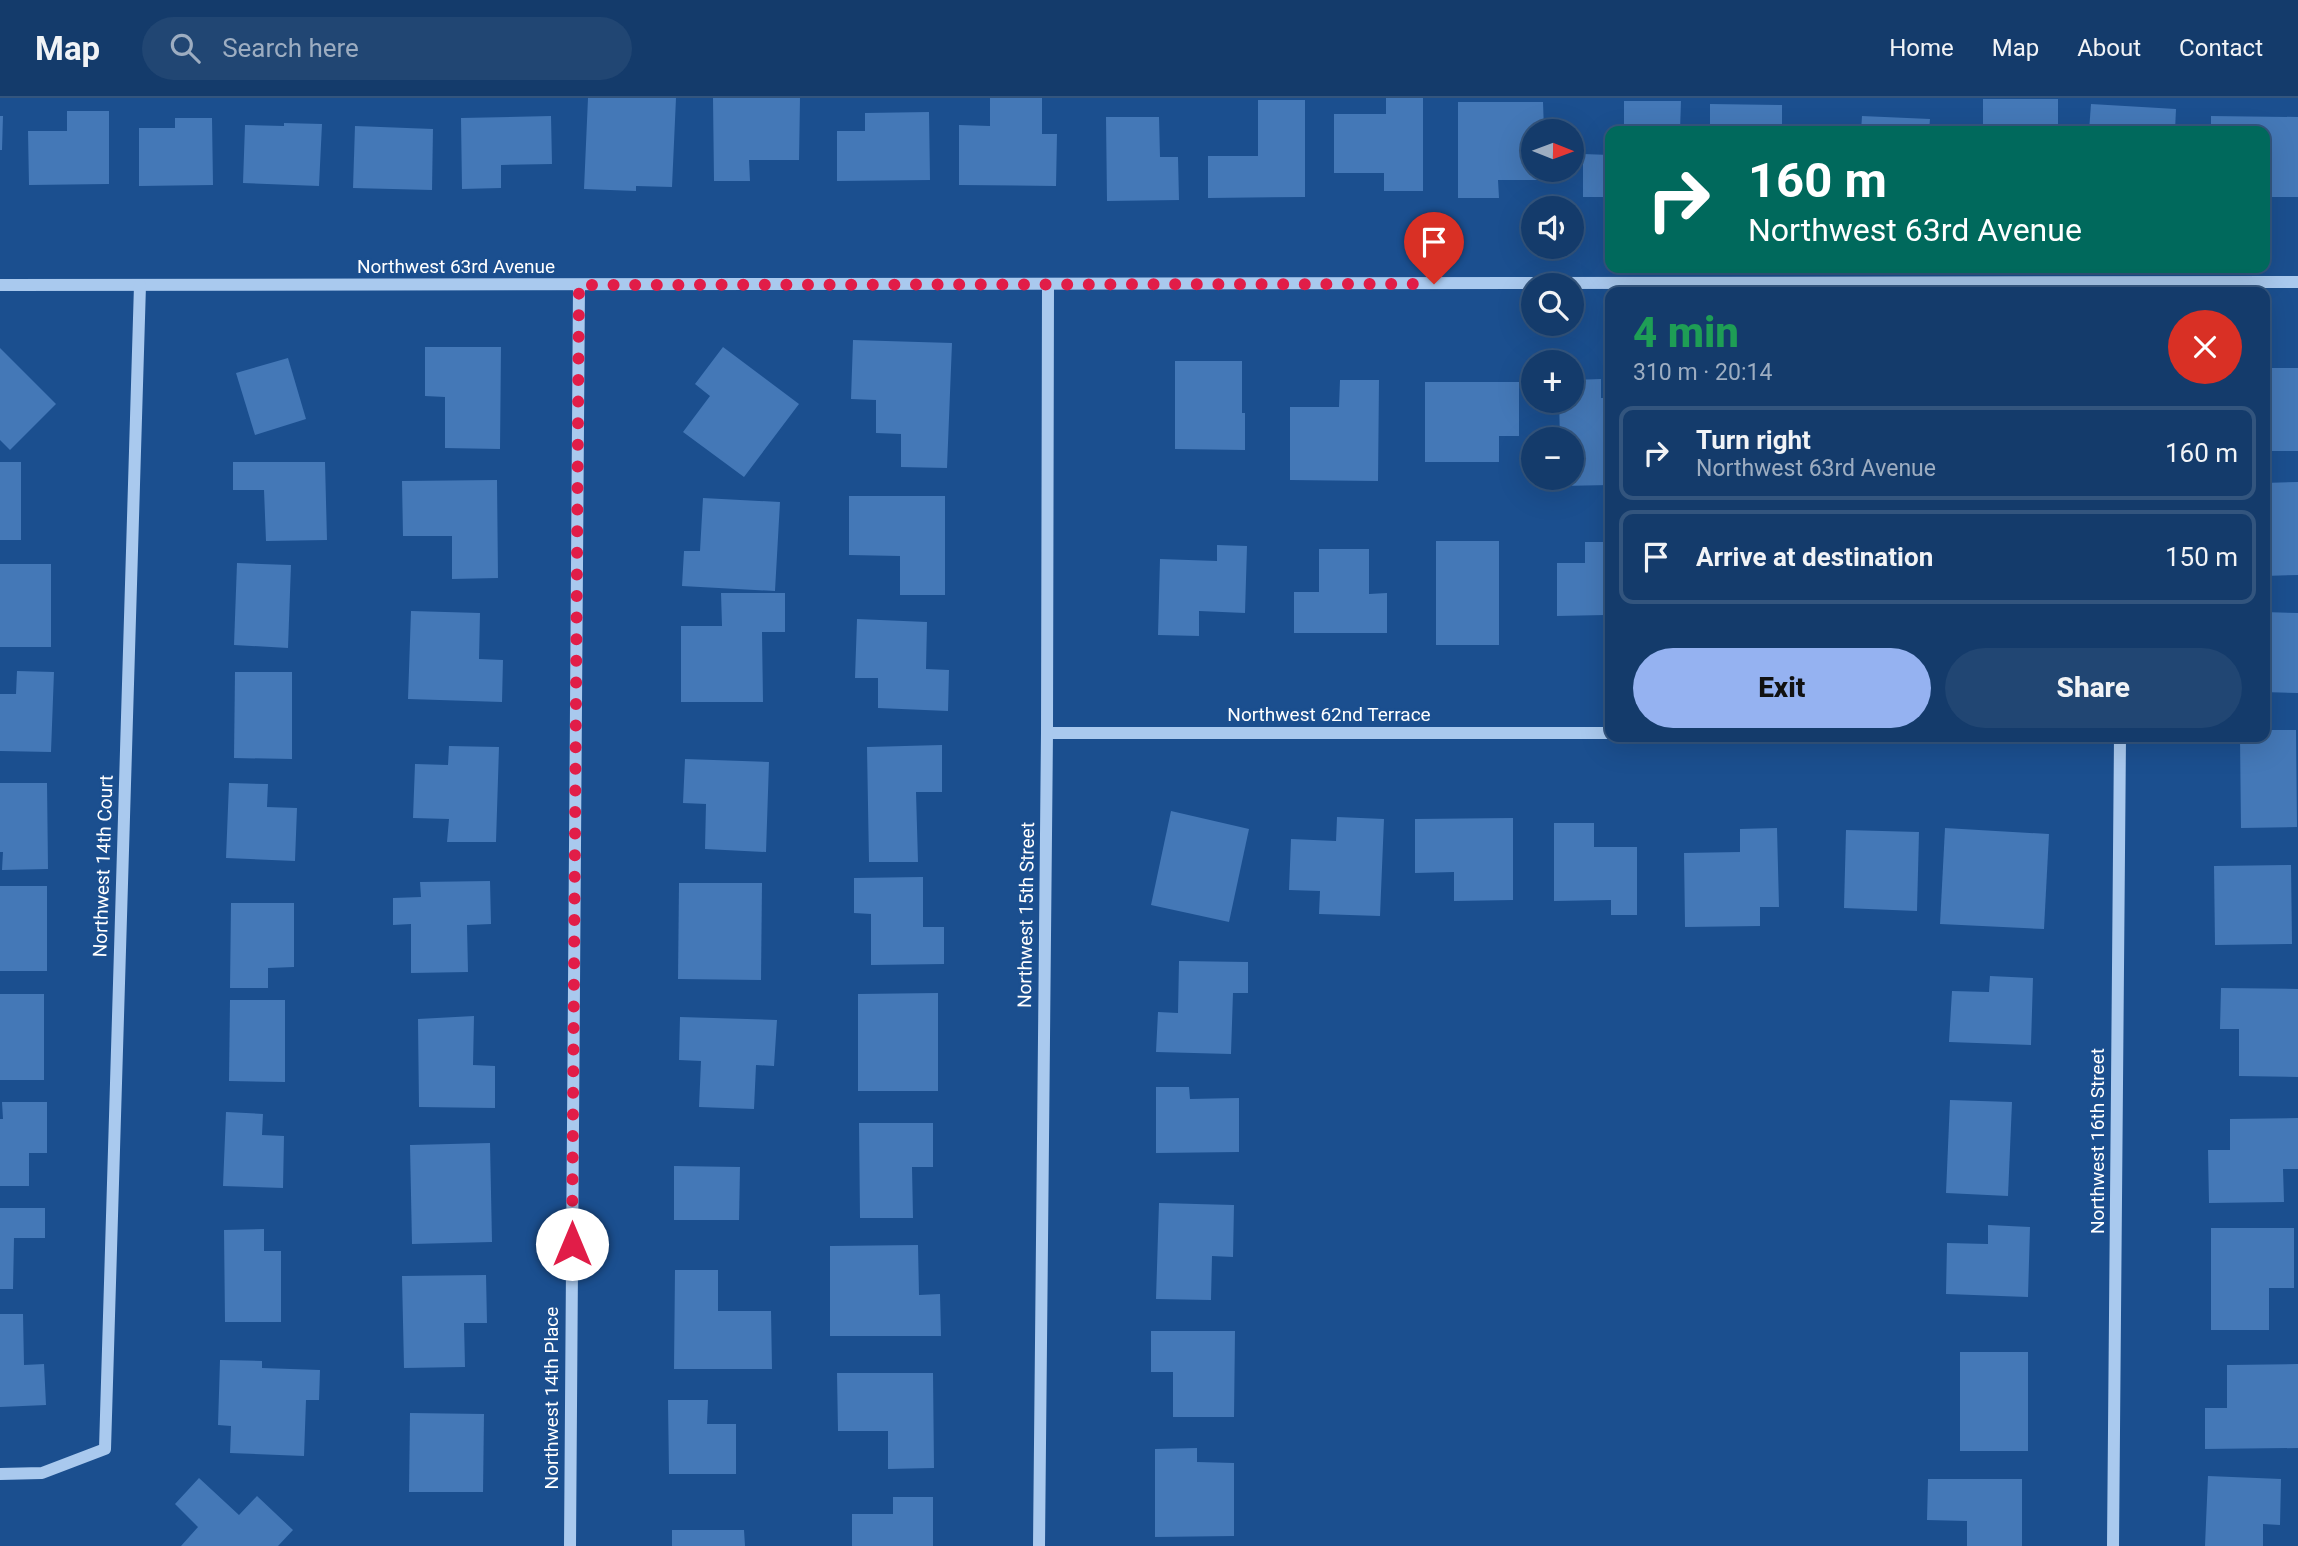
<!DOCTYPE html>
<html lang="en">
<head>
<meta charset="utf-8">
<style>
	body { margin:0; font-family:Roboto,sans-serif; background:#214673; color:#f1f3f6; height:100vh; display:flex; flex-direction:column; font-size:26px; white-space:nowrap }
	* { box-sizing:border-box; margin:0 }
	p { font-size:23px; color:#9dadc1 }
	.icon { flex:none; width:38px; height:38px; fill:none; stroke:currentColor; stroke-width:2; stroke-linecap:round; stroke-linejoin:round }
	.map { position:relative; flex:1; overflow:hidden }
	.details { position:absolute; left:1605px; top:189px; width:665px; height:455px; display:flex; flex-direction:column; background:#143b6b; border-radius:14px; box-shadow:0 7px 28px #0002,0 0 0 2px #33557e }
	.details>* { flex:none }
	.hud { position:absolute; left:1605px; top:28px; width:665px; height:147px; border-radius:14px; box-shadow:0 7px 28px #0002,0 0 0 2px #33557e; background:#00695c; color:#fff; overflow:hidden }
	.needle { width:46px; rotate:91deg }
	.tools { position:absolute; left:1521px; top:21px; display:grid; gap:14px }
	.tools a { display:grid; place-items:center; width:63px; height:63px; border-radius:50%; background:#143b6b; box-shadow:0 7px 28px #0002,0 0 0 2px #33557e; font-size:35px }
	.pin { position:absolute; display:grid; place-items:center; width:60px; height:60px; color:#fff; margin:-72px -30px; border-radius:50% 50% 50% 0; rotate:-45deg; box-shadow:0 0 7px #0007 }
	.pin .icon { rotate:45deg }
	.me { position:absolute; width:77px; margin:-38px; rotate:0deg; stroke-linejoin:round; filter:drop-shadow(0 0 5px #0008) }
	.turn { display:flex; align-items:center; gap:24px; height:147px; padding:0 28px; font-size:32px }
	.turn .icon { width:91px; height:91px; stroke-width:2.5 }
	.turn b { display:block; font-size:49px; line-height:60px }
	.round { display:grid; place-items:center; flex:none; width:74px; height:74px; border-radius:37px; background:#214673 }
	.headline { display:flex; align-items:center; justify-content:space-between; height:119px; padding:0 28px }
	h1 { font-size:42px; font-weight:800; line-height:52px; color:#1e9e55 }
	.button { display:flex; gap:14px; margin-top:auto; padding:14px 28px }
	.button a { flex:1; height:80px; border-radius:42px; background:#95b2f1; color:#111; font-size:28px; font-weight:800; line-height:80px; text-align:center }
	.button a+a { background:#214673; color:#f1f3f6 }
	ul { padding:0; list-style:none }
	li { display:flex; align-items:center; gap:21px; height:94px; margin:0 14px 10px; padding:0 14px; border:4px solid #33557e; border-radius:14px }
	li div { flex:1 }
	li b { display:block; font-size:26px }
	li em { font-style:normal }
	header { display:flex; align-items:center; gap:42px; box-sizing:border-box; height:98px; padding:0 35px; background:#143b6b; border-bottom:2px solid #33557e }
	header strong { font-size:33px }
	nav { display:flex; gap:38px; margin-inline-start:auto; font-size:24px }
	.search { width:490px; height:63px; background:#214673; display:flex; align-items:center; gap:18px; box-sizing:border-box; padding:0 24px; border-radius:38px; color:#9dadc1; font-size:26px }
	.map>svg:first-child { display:block }
	.building { fill:#4478b7 }
	.lines { fill:none; stroke-linecap:round; stroke-linejoin:round }
	.minor { stroke:#a9c9ee; stroke-width:12 }
	.route { stroke:#e11d48; stroke-width:12; stroke-dasharray:0 21.6 }
	.labels { text-anchor:middle; dominant-baseline:central; stroke-width:5; stroke-linejoin:round; paint-order:stroke }
	.street-label { font-size:19px; fill:#fff; stroke:#1b4f8f }
</style>
</head>
<body>
<header>
<strong>Map</strong>
<div class="search"><svg class="icon" aria-label="search" viewBox="0 0 24 24"><circle cx="10" cy="10" r="6"/><path d="M15 15l6 6"/></svg>Search here</div>
<nav><a>Home</a><a>Map</a><a>About</a><a>Contact</a></nav>
</header>
<div class="map">
<svg width="2298" height="1448" viewBox="0 0 2298 1448">
	<rect width="100%" height="100%" fill="#1b4f8f"/>
	<g class="building">
		<path d="M 588,0 L 676,0 L 672,89 L 636,88 L 636,93 L 584,91 Z"/>
		<path d="M 713,0 L 800,0 L 799,62 L 749,62 L 750,83 L 714,83 Z"/>
		<path d="M 990,0 L 1042,0 L 1042,36 L 1057,36 L 1056,88 L 959,87 L 959,27 L 990,28 Z"/>
		<path d="M 1386,0 L 1423,0 L 1423,93 L 1384,93 L 1384,75 L 1334,75 L 1334,16 L 1386,16 Z"/>
		<rect x="1983" y="1" width="75" height="32"/>
		<path d="M 1258,2 L 1305,2 L 1305,99 L 1208,100 L 1208,58 L 1258,58 Z"/>
		<path d="M 1624,3 L 1681,3 L 1680,33 L 1624,33 Z"/>
		<path d="M 1458,4 L 1543,4 L 1544,33 L 1533,33 L 1533,72 L 1544,72 L 1544,82 L 1498,82 L 1499,100 L 1458,100 Z"/>
		<path d="M 1710,6 L 1782,7 L 1782,28 L 1802,28 L 1802,33 L 1710,33 Z"/>
		<path d="M 2091,6 L 2176,11 L 2175,33 L 2089,33 Z"/>
		<path d="M 67,13 L 109,13 L 109,86 L 29,87 L 28,33 L 67,33 Z"/>
		<path d="M 929,14 L 930,82 L 837,83 L 837,33 L 865,33 L 865,15 Z"/>
		<path d="M 0,18 L 3,18 L 2,52 L 0,52 Z"/>
		<path d="M 551,18 L 552,66 L 501,67 L 501,90 L 462,91 L 461,20 Z"/>
		<path d="M 1862,18 L 1930,21 L 1929,33 L 1861,33 Z"/>
		<path d="M 2211,18 L 2298,19 L 2298,99 L 2264,99 L 2264,33 L 2211,33 Z"/>
		<path d="M 1106,19 L 1159,19 L 1160,59 L 1178,59 L 1179,102 L 1107,103 Z"/>
		<path d="M 175,20 L 212,20 L 213,87 L 139,88 L 139,30 L 175,30 Z"/>
		<path d="M 284,25 L 322,26 L 319,88 L 243,85 L 245,27 L 284,28 Z"/>
		<path d="M 355,28 L 433,31 L 432,92 L 353,90 Z"/>
		<path d="M 1583,56 L 1610,57 L 1610,99 L 1583,99 Z"/>
		<path d="M 853,242 L 952,245 L 947,370 L 901,369 L 901,336 L 876,335 L 876,302 L 851,301 Z"/>
		<path d="M 425,249 L 501,249 L 500,351 L 445,350 L 445,299 L 425,298 Z"/>
		<path d="M 723,249 L 799,306 L 744,379 L 683,334 L 710,298 L 695,286 Z"/>
		<path d="M 0,250 L 56,306 L 10,352 L 0,342 Z"/>
		<path d="M 288,260 L 306,321 L 255,337 L 236,275 Z"/>
		<path d="M 1175,263 L 1242,263 L 1242,315 L 1245,315 L 1245,352 L 1175,351 Z"/>
		<rect x="2264" y="270" width="34" height="83"/>
		<path d="M 1601,281 L 1601,300 L 1610,300 L 1610,387 L 1561,388 L 1561,380 L 1572,380 L 1572,341 L 1560,341 L 1559,303 L 1572,303 L 1572,282 Z"/>
		<path d="M 1340,282 L 1379,282 L 1378,383 L 1290,382 L 1290,309 L 1339,309 Z"/>
		<path d="M 1425,284 L 1519,284 L 1519,338 L 1499,338 L 1499,364 L 1425,364 Z"/>
		<rect x="0" y="364" width="21" height="78"/>
		<path d="M 233,364 L 325,364 L 327,442 L 266,443 L 264,392 L 233,392 Z"/>
		<path d="M 497,382 L 498,480 L 452,481 L 452,438 L 403,438 L 402,383 Z"/>
		<path d="M 2298,384 L 2298,477 L 2264,478 L 2264,385 Z"/>
		<path d="M 849,398 L 945,398 L 945,497 L 900,497 L 900,458 L 849,457 Z"/>
		<path d="M 703,400 L 780,404 L 775,493 L 682,488 L 684,453 L 700,453 Z"/>
		<rect x="1436" y="443" width="63" height="104"/>
		<path d="M 1585,444 L 1610,444 L 1610,540 L 1605,540 L 1605,517 L 1557,518 L 1557,465 L 1585,465 Z"/>
		<path d="M 1217,447 L 1247,448 L 1245,515 L 1199,513 L 1199,538 L 1158,537 L 1160,461 L 1217,463 Z"/>
		<path d="M 1319,451 L 1369,451 L 1369,496 L 1387,495 L 1387,535 L 1294,535 L 1294,494 L 1319,494 Z"/>
		<path d="M 237,465 L 291,467 L 288,550 L 234,547 Z"/>
		<rect x="0" y="466" width="51" height="83"/>
		<path d="M 721,495 L 785,495 L 785,534 L 762,534 L 763,604 L 681,604 L 681,528 L 722,528 Z"/>
		<path d="M 411,513 L 480,515 L 479,561 L 503,562 L 502,604 L 408,601 Z"/>
		<path d="M 2264,514 L 2298,515 L 2298,595 L 2264,594 Z"/>
		<path d="M 857,521 L 927,524 L 926,571 L 949,572 L 948,613 L 878,610 L 878,580 L 855,580 Z"/>
		<path d="M 17,573 L 54,574 L 51,654 L 0,653 L 0,596 L 16,596 Z"/>
		<path d="M 235,574 L 292,574 L 292,661 L 234,660 Z"/>
		<path d="M 2264,632 L 2296,632 L 2297,729 L 2241,730 L 2240,639 L 2264,639 Z"/>
		<path d="M 942,647 L 942,694 L 916,694 L 918,764 L 869,764 L 867,649 Z"/>
		<path d="M 449,648 L 499,649 L 496,744 L 447,744 L 449,721 L 413,720 L 415,666 L 448,667 Z"/>
		<path d="M 685,661 L 769,664 L 766,754 L 705,751 L 706,706 L 683,705 Z"/>
		<path d="M 0,685 L 47,685 L 48,771 L 2,772 L 3,754 L 0,754 Z"/>
		<path d="M 229,685 L 268,686 L 267,709 L 297,710 L 295,763 L 226,760 Z"/>
		<path d="M 1171,713 L 1249,731 L 1229,824 L 1151,807 Z"/>
		<path d="M 1337,719 L 1384,721 L 1380,818 L 1319,816 L 1320,793 L 1289,792 L 1291,741 L 1336,743 Z"/>
		<path d="M 1513,720 L 1513,802 L 1454,803 L 1454,774 L 1415,775 L 1415,721 Z"/>
		<path d="M 1554,725 L 1594,725 L 1594,749 L 1637,749 L 1637,817 L 1611,817 L 1611,802 L 1554,803 Z"/>
		<path d="M 1777,730 L 1779,809 L 1760,809 L 1760,828 L 1685,829 L 1684,755 L 1740,754 L 1740,731 Z"/>
		<path d="M 1945,730 L 2049,736 L 2044,831 L 1940,826 Z"/>
		<path d="M 1846,732 L 1919,734 L 1917,813 L 1844,810 Z"/>
		<path d="M 2291,767 L 2292,846 L 2215,847 L 2214,768 Z"/>
		<path d="M 923,779 L 923,829 L 944,829 L 944,866 L 871,867 L 871,816 L 854,815 L 854,780 Z"/>
		<path d="M 490,783 L 491,826 L 467,827 L 468,874 L 411,875 L 411,826 L 393,827 L 393,800 L 421,799 L 420,784 Z"/>
		<path d="M 679,785 L 762,785 L 761,882 L 678,881 Z"/>
		<rect x="0" y="788" width="47" height="85"/>
		<path d="M 231,805 L 294,805 L 294,869 L 268,870 L 268,890 L 230,890 Z"/>
		<path d="M 1179,863 L 1248,864 L 1248,895 L 1233,895 L 1231,956 L 1156,954 L 1158,914 L 1178,915 Z"/>
		<path d="M 1990,878 L 2033,880 L 2031,947 L 1949,944 L 1952,893 L 1989,894 Z"/>
		<path d="M 2221,890 L 2298,891 L 2298,979 L 2239,978 L 2239,931 L 2220,931 Z"/>
		<path d="M 938,895 L 938,993 L 858,993 L 858,896 Z"/>
		<rect x="0" y="896" width="44" height="86"/>
		<path d="M 230,902 L 285,902 L 285,984 L 229,983 Z"/>
		<path d="M 474,918 L 473,967 L 495,968 L 495,1010 L 419,1009 L 418,921 Z"/>
		<path d="M 680,919 L 777,922 L 774,968 L 756,967 L 754,1011 L 699,1009 L 701,963 L 679,962 Z"/>
		<path d="M 1156,989 L 1189,989 L 1190,1001 L 1239,1000 L 1239,1054 L 1156,1055 Z"/>
		<path d="M 1950,1002 L 2012,1004 L 2008,1098 L 1946,1095 Z"/>
		<path d="M 2,1004 L 47,1004 L 47,1055 L 29,1055 L 29,1088 L 0,1088 L 0,1021 L 3,1021 Z"/>
		<path d="M 226,1014 L 263,1016 L 262,1037 L 284,1038 L 283,1090 L 223,1088 Z"/>
		<path d="M 2298,1020 L 2298,1071 L 2283,1071 L 2284,1104 L 2209,1105 L 2208,1052 L 2230,1052 L 2230,1021 Z"/>
		<path d="M 859,1025 L 933,1025 L 933,1069 L 912,1069 L 913,1120 L 860,1120 Z"/>
		<path d="M 490,1045 L 492,1144 L 412,1146 L 410,1047 Z"/>
		<path d="M 674,1068 L 740,1069 L 739,1122 L 674,1122 Z"/>
		<path d="M 1159,1105 L 1234,1107 L 1233,1159 L 1212,1158 L 1211,1202 L 1156,1201 Z"/>
		<path d="M 0,1110 L 45,1110 L 45,1140 L 14,1140 L 13,1191 L 0,1191 Z"/>
		<path d="M 1988,1127 L 2030,1129 L 2028,1199 L 1946,1196 L 1947,1145 L 1988,1146 Z"/>
		<path d="M 2211,1130 L 2294,1130 L 2294,1190 L 2269,1190 L 2269,1232 L 2211,1232 Z"/>
		<path d="M 264,1131 L 264,1153 L 281,1153 L 281,1224 L 225,1224 L 224,1132 Z"/>
		<path d="M 918,1147 L 919,1197 L 940,1196 L 941,1238 L 830,1238 L 830,1148 Z"/>
		<path d="M 675,1172 L 718,1172 L 718,1213 L 771,1213 L 772,1271 L 674,1271 Z"/>
		<path d="M 486,1177 L 487,1225 L 464,1225 L 465,1269 L 404,1270 L 402,1178 Z"/>
		<path d="M 0,1216 L 23,1216 L 24,1267 L 44,1266 L 46,1307 L 0,1309 Z"/>
		<path d="M 1151,1233 L 1235,1233 L 1234,1319 L 1173,1319 L 1173,1274 L 1151,1274 Z"/>
		<rect x="1960" y="1254" width="68" height="99"/>
		<path d="M 220,1262 L 262,1263 L 262,1270 L 320,1272 L 319,1302 L 306,1302 L 304,1358 L 230,1355 L 231,1328 L 218,1327 Z"/>
		<path d="M 2298,1266 L 2298,1350 L 2205,1351 L 2205,1310 L 2227,1310 L 2227,1267 Z"/>
		<path d="M 837,1275 L 933,1275 L 934,1370 L 888,1371 L 888,1333 L 838,1333 Z"/>
		<path d="M 668,1302 L 708,1302 L 707,1326 L 736,1326 L 736,1376 L 669,1376 Z"/>
		<path d="M 410,1315 L 484,1316 L 483,1394 L 409,1394 Z"/>
		<path d="M 1197,1350 L 1197,1364 L 1234,1365 L 1234,1438 L 1155,1439 L 1155,1351 Z"/>
		<path d="M 2208,1378 L 2281,1381 L 2280,1427 L 2263,1426 L 2263,1448 L 2205,1448 Z"/>
		<path d="M 199,1380 L 239,1417 L 257,1398 L 293,1432 L 278,1448 L 181,1448 L 198,1429 L 175,1406 Z"/>
		<path d="M 1928,1381 L 2022,1381 L 2022,1448 L 1967,1448 L 1967,1423 L 1927,1422 Z"/>
		<path d="M 893,1399 L 933,1399 L 933,1448 L 852,1448 L 852,1416 L 893,1416 Z"/>
		<path d="M 672,1432 L 744,1432 L 745,1448 L 672,1448 Z"/>
	</g>
	<g class="lines">
		<g class="minor">
			<path d="M 0,187 L 2298,184"/>
			<path d="M 1047,635 L 1610,635"/>
			<path d="M 0,1376 L 42,1375 L 105,1351 L 140,187"/>
			<path d="M 570,1448 L 579,187"/>
			<path d="M 1039,1448 L 1047,635 L 1048,186"/>
			<path d="M 2113,1448 L 2120,639"/>
		</g>
	</g>
	<g class="lines">
		<path class="route" d="M 572,1146 L 579,187 L 1434,186"/>
	</g>
	<g class="labels">
		<g class="street-label">
			<text x="456" y="168">Northwest 63rd Avenue</text>
			<text x="1329" y="616">Northwest 62nd Terrace</text>
			<text transform="translate(103 768) rotate(-88)">Northwest 14th Court</text>
			<text transform="translate(1026 817) rotate(-89)">Northwest 15th Street</text>
			<text transform="translate(2097 1043) rotate(-90)">Northwest 16th Street</text>
			<text transform="translate(551 1300) rotate(-90)">Northwest 14th Place</text>
		</g>
	</g>
</svg>
<div class="tools">
<a><svg class="needle" viewBox="-14 -14 28 28"><path d="M0-13l5 13h-10z" fill="#e53935"/><path d="M0 13l5-13h-10z" fill="#9dadc1"/></svg></a>
<a><svg class="icon" aria-label="sound" viewBox="0 0 24 24"><path d="M4 9h4l5-4v14l-5-4H4zM17 9q2 3 0 6"/></svg></a>
<a><svg class="icon" aria-label="search" viewBox="0 0 24 24"><circle cx="10" cy="10" r="6"/><path d="M15 15l6 6"/></svg></a>
<a>+</a>
<a>−</a>
</div>
<div class="pin" style="left:1434px;top:186px;background:#d93025"><svg class="icon" aria-label="arrive" viewBox="0 0 24 24"><path d="M6 21V4h12l-3 4 3 4H6"/></svg></div>
<svg class="me" style="left:572px;top:1146px" viewBox="-20 -20 40 40"><circle r="19" fill="#fff"/><path d="M0-13L10 11 0 6-10 11z" fill="#e11d48"/></svg>
<div class="hud">
<div class="turn"><svg class="icon" aria-label="right" viewBox="0 0 24 24"><path d="M7 20v-9h11M14 6l5 5-5 5"/></svg><div><b>160 m</b>Northwest 63rd Avenue</div></div>
</div>
<section class="details">
<div class="headline"><div><h1>4 min</h1><p>310 m · 20:14</p></div><a class="round" style="background:#d93025;color:#fff"><svg class="icon" aria-label="close" viewBox="0 0 24 24"><path d="M6 6l12 12M18 6L6 18"/></svg></a></div>
<ul>
<li><svg class="icon" aria-label="right" viewBox="0 0 24 24"><path d="M7 20v-9h11M14 6l5 5-5 5"/></svg><div><b>Turn right</b><p>Northwest 63rd Avenue</p></div><em>160 m</em></li>
<li><svg class="icon" aria-label="arrive" viewBox="0 0 24 24"><path d="M6 21V4h12l-3 4 3 4H6"/></svg><div><b>Arrive at destination</b></div><em>150 m</em></li>
</ul>
<div class="button"><a>Exit</a><a>Share</a></div>
</section>
</div>
</body>
</html>
